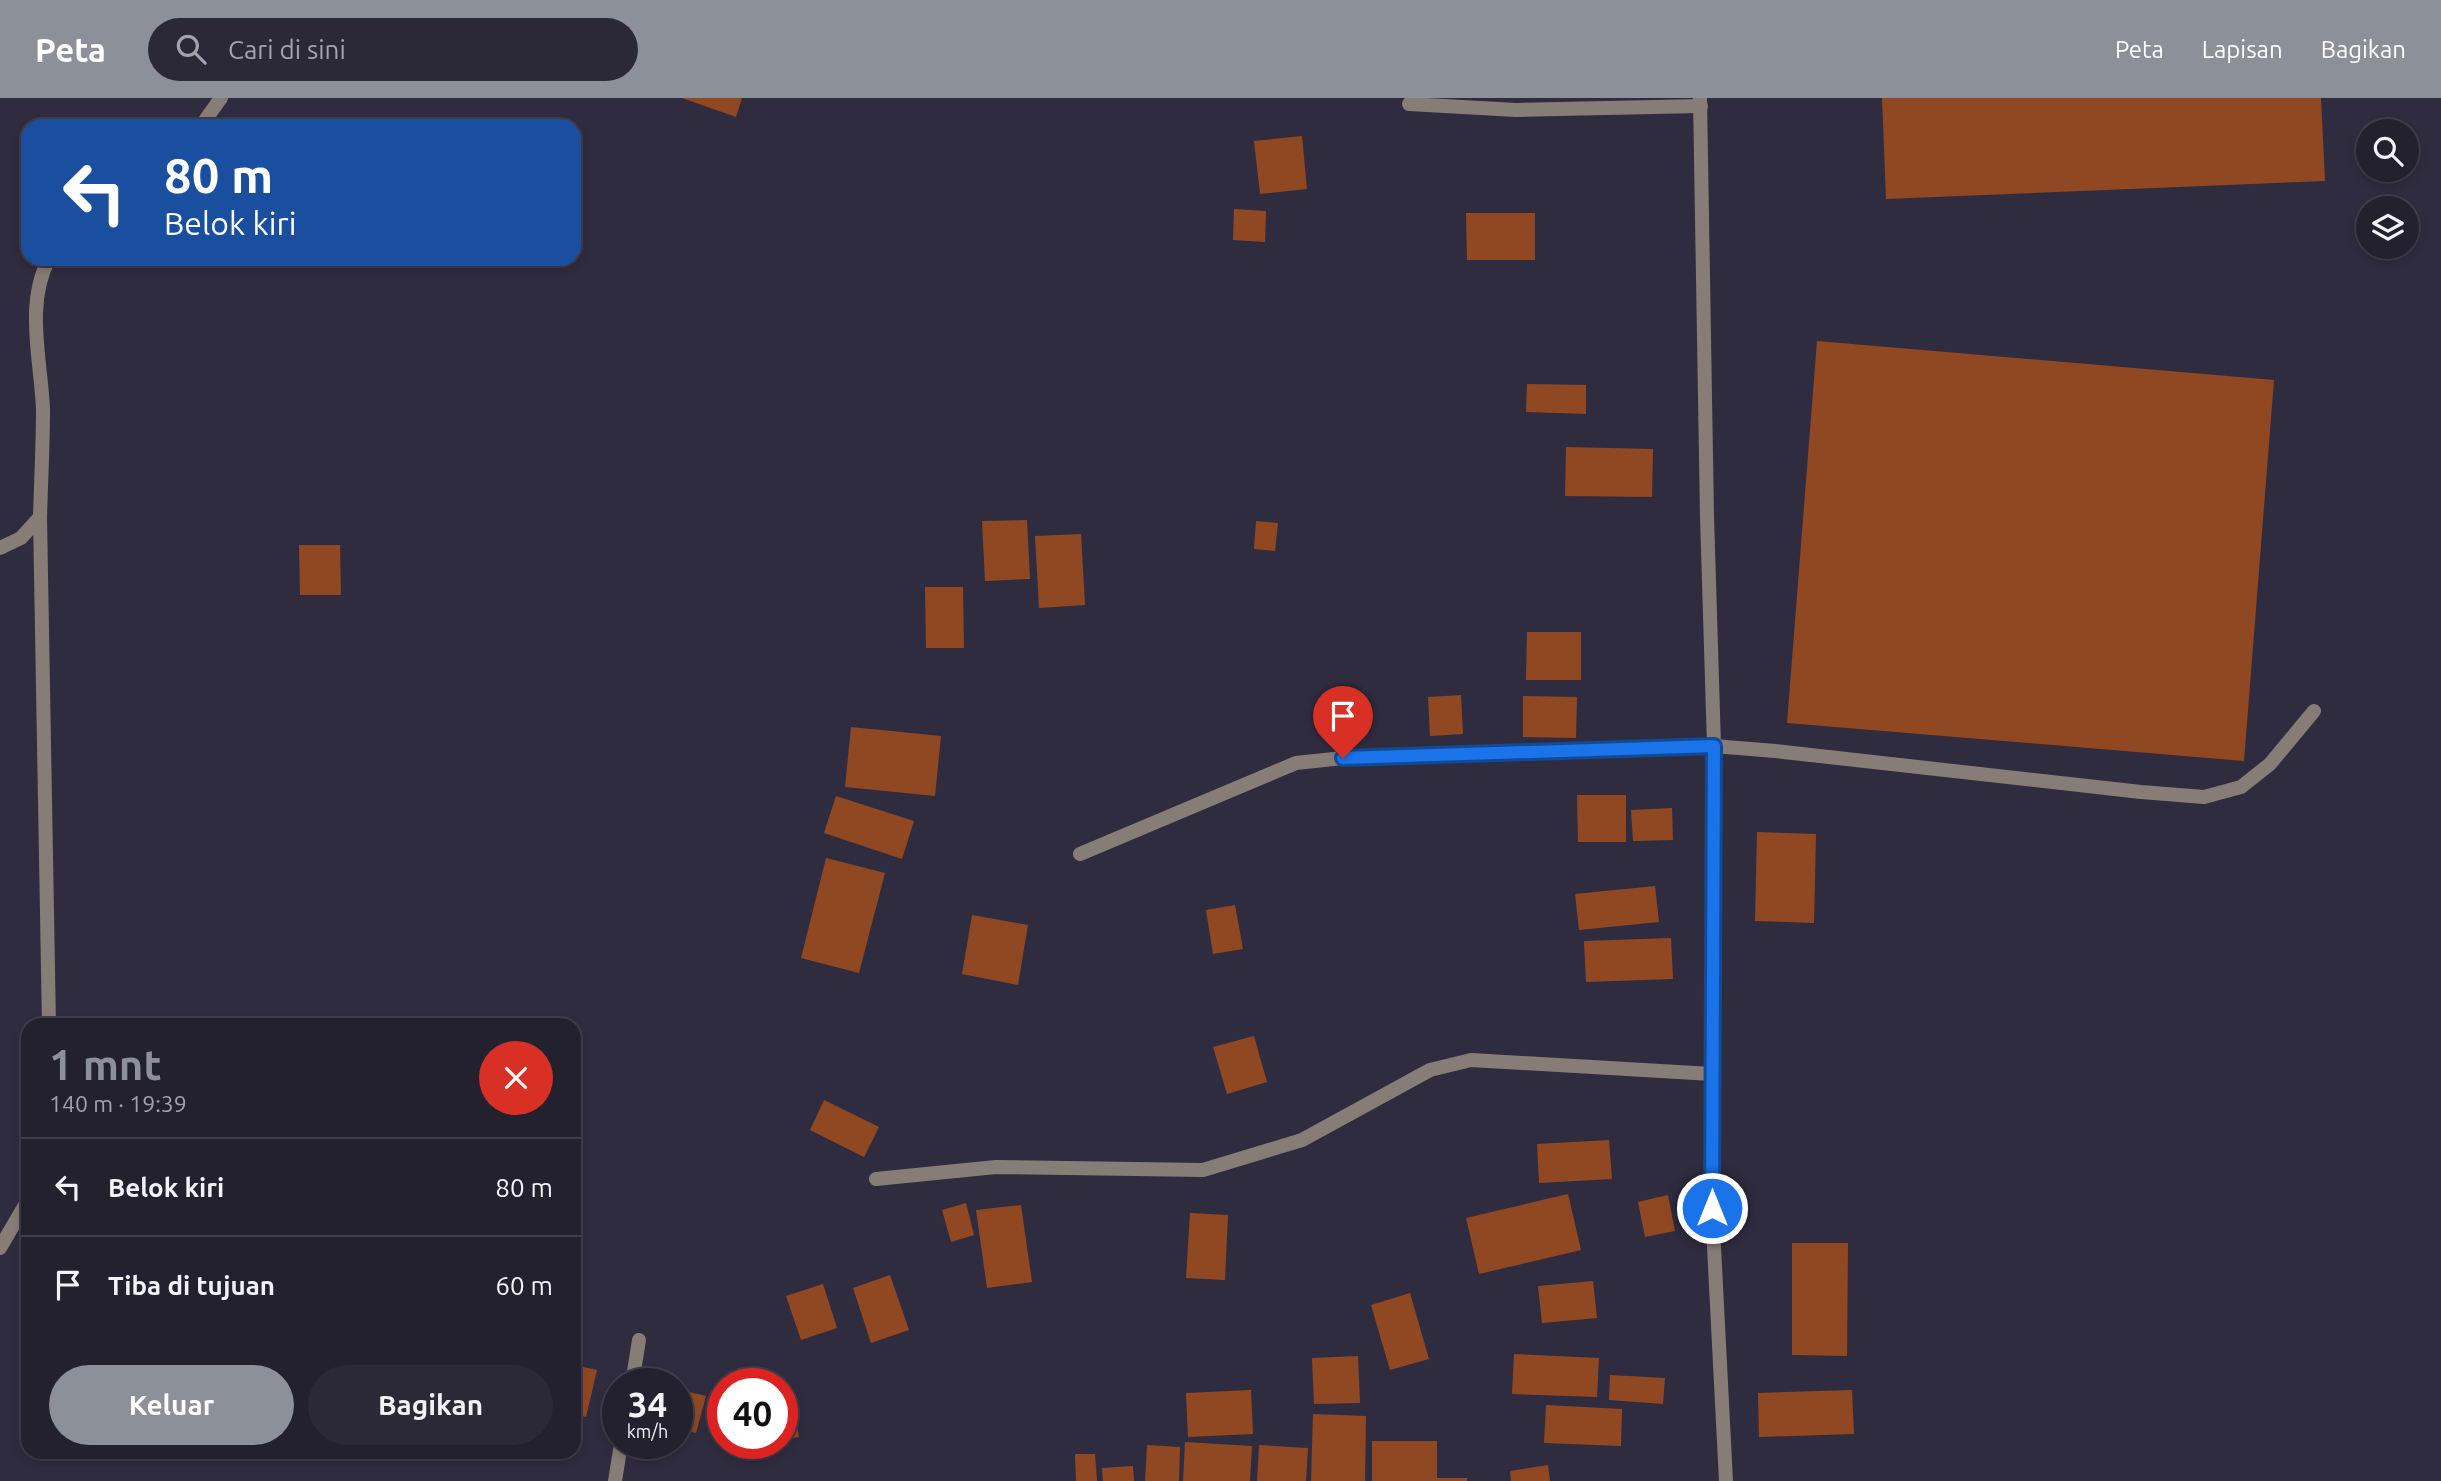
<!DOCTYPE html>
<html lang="id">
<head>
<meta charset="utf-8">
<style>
	body { margin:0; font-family:Ubuntu,sans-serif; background:#2c2937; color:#f1f3f6; height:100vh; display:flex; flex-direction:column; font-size:26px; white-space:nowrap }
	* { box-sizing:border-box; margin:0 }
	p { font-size:23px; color:#a3a3aa }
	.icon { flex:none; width:38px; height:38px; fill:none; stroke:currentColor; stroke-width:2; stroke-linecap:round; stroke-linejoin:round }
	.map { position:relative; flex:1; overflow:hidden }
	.details { position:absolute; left:21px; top:920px; width:560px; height:441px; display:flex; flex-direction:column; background:#24212f; border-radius:21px; box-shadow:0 4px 10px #0003,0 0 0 2px #413e4b }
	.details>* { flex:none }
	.guide { position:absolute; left:21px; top:21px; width:560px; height:147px; border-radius:21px; box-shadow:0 4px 10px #0003,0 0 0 2px #413e4b; background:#1a4fa0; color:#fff; overflow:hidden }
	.fabs { position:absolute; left:2356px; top:21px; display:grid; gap:14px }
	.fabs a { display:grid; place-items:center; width:63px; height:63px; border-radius:50%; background:#24212f; box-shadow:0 4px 10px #0003,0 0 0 2px #413e4b; font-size:35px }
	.speed { position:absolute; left:602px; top:1270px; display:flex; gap:14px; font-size:35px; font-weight:700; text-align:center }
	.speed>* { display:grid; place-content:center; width:91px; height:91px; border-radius:50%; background:#24212f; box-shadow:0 4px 10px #0003,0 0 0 2px #413e4b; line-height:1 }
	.speed small { font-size:18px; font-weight:400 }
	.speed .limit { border:10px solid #d22; background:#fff; color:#111 }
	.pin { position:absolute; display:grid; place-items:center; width:60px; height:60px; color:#fff; margin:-72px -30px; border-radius:50% 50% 50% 0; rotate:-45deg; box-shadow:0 0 7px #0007 }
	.pin .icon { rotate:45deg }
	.me { position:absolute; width:77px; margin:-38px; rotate:0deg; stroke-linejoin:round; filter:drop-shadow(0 0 5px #0008) }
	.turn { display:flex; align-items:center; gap:24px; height:147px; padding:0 28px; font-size:32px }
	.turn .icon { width:91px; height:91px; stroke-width:2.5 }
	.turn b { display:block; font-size:49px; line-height:60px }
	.round { display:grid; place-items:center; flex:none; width:74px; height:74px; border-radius:37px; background:#2c2937 }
	.overview { display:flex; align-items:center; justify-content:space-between; height:119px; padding:0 28px }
	h1 { font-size:42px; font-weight:700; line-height:52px; color:#8c9099 }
	.cta { display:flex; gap:14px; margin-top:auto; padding:14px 28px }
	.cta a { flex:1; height:80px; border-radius:42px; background:#8c9099; color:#fff; font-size:28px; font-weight:700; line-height:80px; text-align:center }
	.cta a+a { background:#2c2937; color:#f1f3f6 }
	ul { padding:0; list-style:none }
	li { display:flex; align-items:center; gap:21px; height:98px; padding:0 28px; border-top:2px solid #413e4b }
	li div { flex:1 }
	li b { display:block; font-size:26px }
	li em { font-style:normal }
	header { display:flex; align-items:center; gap:42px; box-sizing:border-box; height:98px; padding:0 35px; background:#8c9099; color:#fff }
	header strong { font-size:33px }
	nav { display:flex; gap:38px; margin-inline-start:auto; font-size:24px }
	.search { width:490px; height:63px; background:#2c2937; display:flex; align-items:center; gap:18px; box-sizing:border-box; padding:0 24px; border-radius:38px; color:#a3a3aa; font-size:26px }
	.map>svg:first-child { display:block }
	.building { fill:#904822 }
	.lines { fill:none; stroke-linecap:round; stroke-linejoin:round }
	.service { stroke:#877d77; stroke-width:14 }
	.minor { stroke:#877d77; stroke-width:14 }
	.tertiary { stroke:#877d77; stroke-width:14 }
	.route-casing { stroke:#114b97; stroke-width:18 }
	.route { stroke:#1a73e8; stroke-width:12 }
</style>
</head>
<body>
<header>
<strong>Peta</strong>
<div class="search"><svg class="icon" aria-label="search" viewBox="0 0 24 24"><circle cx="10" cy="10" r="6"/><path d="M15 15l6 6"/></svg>Cari di sini</div>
<nav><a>Peta</a><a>Lapisan</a><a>Bagikan</a></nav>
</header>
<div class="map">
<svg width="2441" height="1383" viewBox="0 0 2441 1383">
	<rect width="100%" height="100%" fill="#302c3f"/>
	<g class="building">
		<path d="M 682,0 L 742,0 L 736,19 Z"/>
		<path d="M 1882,0 L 2321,0 L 2325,83 L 1886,101 Z"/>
		<path d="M 1302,38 L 1307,91 L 1260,96 L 1254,43 Z"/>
		<path d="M 1234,111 L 1266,113 L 1265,144 L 1233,142 Z"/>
		<path d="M 1466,115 L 1535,115 L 1535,162 L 1467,162 Z"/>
		<path d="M 1817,243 L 2274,282 L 2244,663 L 1787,625 Z"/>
		<path d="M 1527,286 L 1586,287 L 1586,316 L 1526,314 Z"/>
		<path d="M 1566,349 L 1653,351 L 1652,399 L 1565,398 Z"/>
		<path d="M 1027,422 L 1030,481 L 985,483 L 982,423 Z"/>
		<path d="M 1256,423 L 1278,425 L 1275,453 L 1254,451 Z"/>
		<path d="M 1081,436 L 1085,507 L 1039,510 L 1035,438 Z"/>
		<path d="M 299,447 L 340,447 L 341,497 L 300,497 Z"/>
		<path d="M 925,489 L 963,489 L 964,550 L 926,550 Z"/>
		<path d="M 1527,534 L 1581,534 L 1581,582 L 1526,582 Z"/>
		<path d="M 1461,597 L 1463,636 L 1430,638 L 1428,599 Z"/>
		<path d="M 1523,598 L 1577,599 L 1576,640 L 1523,639 Z"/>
		<path d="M 851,629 L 941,638 L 935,698 L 845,689 Z"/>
		<path d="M 1577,697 L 1626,697 L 1626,744 L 1578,744 Z"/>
		<path d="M 836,698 L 914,723 L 902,761 L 824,735 Z"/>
		<path d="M 1672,710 L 1673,742 L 1633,743 L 1631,712 Z"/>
		<path d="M 1757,734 L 1816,736 L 1814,825 L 1755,823 Z"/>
		<path d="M 826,760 L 885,775 L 859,875 L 801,860 Z"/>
		<path d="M 1655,788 L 1659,824 L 1579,832 L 1575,796 Z"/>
		<path d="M 1235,807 L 1243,851 L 1213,856 L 1206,812 Z"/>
		<path d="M 972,817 L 1028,827 L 1018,887 L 962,876 Z"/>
		<path d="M 1671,840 L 1673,881 L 1586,884 L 1584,843 Z"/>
		<path d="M 1254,938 L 1267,984 L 1227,996 L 1213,949 Z"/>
		<path d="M 824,1002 L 879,1029 L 864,1059 L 810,1032 Z"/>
		<path d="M 1609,1042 L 1612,1081 L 1539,1085 L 1537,1046 Z"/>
		<path d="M 1568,1096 L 1581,1152 L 1479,1176 L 1466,1120 Z"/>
		<path d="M 1668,1097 L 1675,1133 L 1645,1139 L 1638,1104 Z"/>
		<path d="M 966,1105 L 974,1137 L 951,1144 L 942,1112 Z"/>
		<path d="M 1021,1107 L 1032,1184 L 987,1190 L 976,1112 Z"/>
		<path d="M 1190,1115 L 1228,1117 L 1225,1182 L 1186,1180 Z"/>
		<path d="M 1792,1145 L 1848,1145 L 1847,1258 L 1792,1257 Z"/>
		<path d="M 890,1177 L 909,1232 L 871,1245 L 853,1190 Z"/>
		<path d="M 1593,1183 L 1597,1220 L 1542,1225 L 1538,1188 Z"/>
		<path d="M 823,1186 L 837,1230 L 801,1242 L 786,1198 Z"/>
		<path d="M 1410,1195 L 1429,1261 L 1390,1272 L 1371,1207 Z"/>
		<path d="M 1514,1256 L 1599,1260 L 1597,1299 L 1512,1296 Z"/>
		<path d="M 1358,1258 L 1360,1305 L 1314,1306 L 1312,1260 Z"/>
		<path d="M 574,1267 L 597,1272 L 586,1319 L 574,1316 Z"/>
		<path d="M 1610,1277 L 1665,1280 L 1663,1306 L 1609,1302 Z"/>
		<path d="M 677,1291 L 706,1298 L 696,1335 L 677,1330 Z"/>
		<path d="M 1251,1292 L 1253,1336 L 1188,1339 L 1186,1295 Z"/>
		<path d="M 1852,1292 L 1854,1336 L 1759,1339 L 1758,1295 Z"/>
		<path d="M 791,1293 L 799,1339 L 782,1342 L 782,1295 Z"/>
		<path d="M 1546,1307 L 1622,1311 L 1621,1348 L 1544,1345 Z"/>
		<path d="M 1313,1316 L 1366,1318 L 1365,1383 L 1311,1383 Z"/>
		<path d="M 1372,1343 L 1437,1343 L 1437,1380 L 1467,1380 L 1467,1383 L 1372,1383 Z"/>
		<path d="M 1185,1344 L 1252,1348 L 1250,1383 L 1183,1383 Z"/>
		<path d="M 1147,1347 L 1180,1349 L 1179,1383 L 1145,1383 Z"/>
		<path d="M 1259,1347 L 1308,1350 L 1306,1383 L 1257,1383 Z"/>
		<path d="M 1075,1356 L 1095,1356 L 1097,1383 L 1076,1383 Z"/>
		<path d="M 1548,1367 L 1550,1383 L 1511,1383 L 1510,1373 Z"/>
		<path d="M 1133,1368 L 1134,1383 L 1103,1383 L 1102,1370 Z"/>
	</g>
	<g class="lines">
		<g class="service">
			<path d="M 0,450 L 21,440 L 40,419"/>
			<path d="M 1714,648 L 1775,653 L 2141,694 L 2204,699 L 2241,689 L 2270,666 L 2314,613"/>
		</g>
		<g class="minor">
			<path d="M 1409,6 L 1516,12 L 1701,8"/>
			<path d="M 201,28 L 221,0"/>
			<path d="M 49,161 C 25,205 41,263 43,311 C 43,347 41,383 40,419 L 49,928"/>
			<path d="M 1080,756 L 1296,665 L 1343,660 L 1714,648"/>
			<path d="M 876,1081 L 996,1069 L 1203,1072 L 1302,1042 L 1430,972 L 1471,962 L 1712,976"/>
			<path d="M 0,1150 L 28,1102"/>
			<path d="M 632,1286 L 639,1242"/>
			<path d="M 615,1383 L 621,1346"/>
		</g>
		<path class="tertiary" d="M 1700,0 L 1707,418 L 1714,648 L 1712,1110 L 1726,1383"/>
	</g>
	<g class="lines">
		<g class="route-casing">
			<path id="route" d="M 1343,660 L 1714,648 L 1712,1110"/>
		</g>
		<use href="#route" class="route"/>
	</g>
</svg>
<div class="fabs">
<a><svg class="icon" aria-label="search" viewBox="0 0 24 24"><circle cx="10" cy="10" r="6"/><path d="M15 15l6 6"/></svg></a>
<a><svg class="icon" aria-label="layers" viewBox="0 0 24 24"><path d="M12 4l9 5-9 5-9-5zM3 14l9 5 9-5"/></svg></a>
</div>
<div class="speed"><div>34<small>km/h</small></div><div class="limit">40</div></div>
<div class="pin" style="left:1343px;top:660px;background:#d93025"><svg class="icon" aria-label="arrive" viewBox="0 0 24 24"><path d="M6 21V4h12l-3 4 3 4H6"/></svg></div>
<svg class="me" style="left:1712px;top:1110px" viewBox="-20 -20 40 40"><circle r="17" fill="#1a73e8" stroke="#fff" stroke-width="3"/><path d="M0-11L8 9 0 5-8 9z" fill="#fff"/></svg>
<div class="guide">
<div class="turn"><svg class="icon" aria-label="left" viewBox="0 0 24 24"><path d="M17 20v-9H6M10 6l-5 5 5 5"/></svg><div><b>80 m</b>Belok kiri</div></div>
</div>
<section class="details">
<div class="overview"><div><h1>1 mnt</h1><p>140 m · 19:39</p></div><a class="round" style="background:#d93025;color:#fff"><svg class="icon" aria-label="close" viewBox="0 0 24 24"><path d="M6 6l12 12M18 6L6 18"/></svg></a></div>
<ul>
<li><svg class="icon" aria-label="left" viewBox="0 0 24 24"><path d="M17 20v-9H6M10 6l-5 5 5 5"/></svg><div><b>Belok kiri</b></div><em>80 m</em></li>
<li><svg class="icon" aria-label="arrive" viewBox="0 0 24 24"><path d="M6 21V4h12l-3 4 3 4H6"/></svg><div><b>Tiba di tujuan</b></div><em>60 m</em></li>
</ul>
<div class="cta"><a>Keluar</a><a>Bagikan</a></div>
</section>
</div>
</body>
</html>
